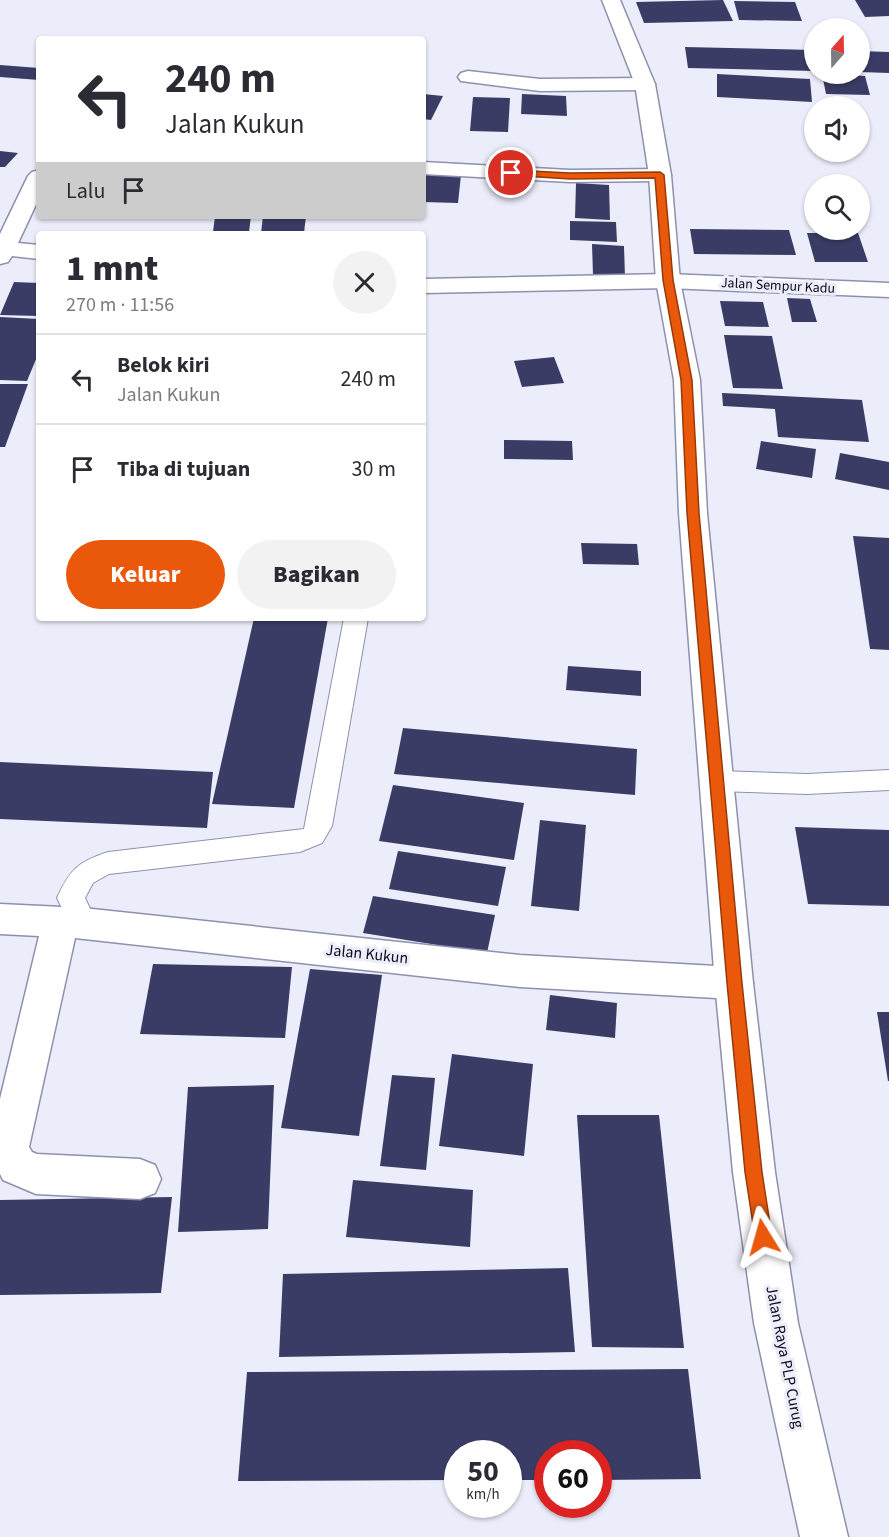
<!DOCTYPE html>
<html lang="id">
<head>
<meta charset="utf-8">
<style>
	body { margin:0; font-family:"Source Sans 3",sans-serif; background:#f2f2f3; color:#2b2b33; height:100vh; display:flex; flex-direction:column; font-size:22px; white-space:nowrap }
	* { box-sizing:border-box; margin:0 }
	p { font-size:20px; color:#7c7c81 }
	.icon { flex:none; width:33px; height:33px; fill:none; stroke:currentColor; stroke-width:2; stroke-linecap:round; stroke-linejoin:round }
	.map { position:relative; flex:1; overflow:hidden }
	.panel { position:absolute; left:36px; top:231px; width:390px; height:390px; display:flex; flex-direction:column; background:#fff; border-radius:6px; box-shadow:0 2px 4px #0004 }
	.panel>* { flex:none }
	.hud { position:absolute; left:36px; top:36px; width:390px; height:183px; border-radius:6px; box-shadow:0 2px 4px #0004; background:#fff; color:#2b2b33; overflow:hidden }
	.needle { width:39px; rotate:20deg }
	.fabs { position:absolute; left:804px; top:18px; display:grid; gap:12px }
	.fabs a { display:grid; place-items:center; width:66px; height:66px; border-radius:50%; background:#fff; box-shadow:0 2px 4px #0004; font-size:30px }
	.speed { position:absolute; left:444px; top:1440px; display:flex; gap:12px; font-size:30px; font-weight:700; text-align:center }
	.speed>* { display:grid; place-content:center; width:78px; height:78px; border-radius:50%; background:#fff; box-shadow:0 2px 4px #0004; line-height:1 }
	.speed small { font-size:15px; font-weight:400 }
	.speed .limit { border:9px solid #d22; background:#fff; color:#111 }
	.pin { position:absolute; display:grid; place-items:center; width:51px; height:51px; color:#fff; margin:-26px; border:3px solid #fff; border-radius:50%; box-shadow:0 2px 6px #0007 }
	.me { position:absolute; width:66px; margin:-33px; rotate:352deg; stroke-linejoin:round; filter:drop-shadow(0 0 4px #0008) }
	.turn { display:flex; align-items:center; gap:21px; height:126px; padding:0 30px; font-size:27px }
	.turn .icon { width:78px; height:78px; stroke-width:2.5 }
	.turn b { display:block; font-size:42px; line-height:51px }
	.then { display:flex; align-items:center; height:57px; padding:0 30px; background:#0003; gap:12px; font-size:22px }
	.round { display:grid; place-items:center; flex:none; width:63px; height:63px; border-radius:32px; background:#f2f2f3 }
	.head { display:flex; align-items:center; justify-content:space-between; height:102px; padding:0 30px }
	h1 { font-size:36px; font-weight:800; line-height:45px }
	.cta { display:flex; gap:12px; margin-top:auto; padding:12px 30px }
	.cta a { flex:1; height:69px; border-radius:36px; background:#ea580c; color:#fff; font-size:24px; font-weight:800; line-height:69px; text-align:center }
	.cta a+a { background:#f2f2f3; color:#2b2b33 }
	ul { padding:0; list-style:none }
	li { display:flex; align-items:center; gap:18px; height:90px; padding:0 30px; border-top:2px solid #e1e1e2 }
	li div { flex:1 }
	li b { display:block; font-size:22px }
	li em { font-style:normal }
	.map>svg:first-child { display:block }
	.building { fill:#3b3c65 }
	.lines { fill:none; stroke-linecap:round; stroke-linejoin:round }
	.service-casing { stroke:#8e90ad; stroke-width:2 }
	.minor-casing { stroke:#8e90ad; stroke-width:3 }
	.primary-casing { stroke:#8e90ad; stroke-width:3 }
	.service { fill:#fff; fill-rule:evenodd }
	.minor { fill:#fff; fill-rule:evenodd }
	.primary { fill:#fff; fill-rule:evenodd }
	.route { fill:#ea580c; stroke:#983908; stroke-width:1.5 }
	.labels { text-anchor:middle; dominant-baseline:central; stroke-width:6; stroke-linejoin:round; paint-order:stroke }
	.far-street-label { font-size:14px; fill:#0b0c16; stroke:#ecedfa }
	.street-label { font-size:16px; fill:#0b0c16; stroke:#ecedfa }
</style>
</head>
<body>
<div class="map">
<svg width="889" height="1537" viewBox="0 0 889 1537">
	<rect width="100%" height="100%" fill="#ecedfa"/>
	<g class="building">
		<path d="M 723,0 L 733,21 L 644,23 L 636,2 Z"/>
		<path d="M 855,0 L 889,0 L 889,16 L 865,17 Z"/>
		<path d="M 734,1 L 795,2 L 802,21 L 739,20 Z"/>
		<path d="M 685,47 L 814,50 L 814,71 L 688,68 Z"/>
		<path d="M 860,51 L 889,52 L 889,73 L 860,72 Z"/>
		<path d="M 0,65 L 39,68 L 39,80 L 0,77 Z"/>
		<path d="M 717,74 L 810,79 L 812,102 L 717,97 Z"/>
		<path d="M 822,74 L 865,76 L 870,95 L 826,94 Z"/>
		<path d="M 423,94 L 443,96 L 431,120 L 423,119 Z"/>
		<path d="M 522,94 L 566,96 L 567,116 L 521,114 Z"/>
		<path d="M 473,97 L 510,98 L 508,132 L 470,131 Z"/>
		<path d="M 0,151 L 18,153 L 5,167 L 0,167 Z"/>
		<path d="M 423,174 L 461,175 L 458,203 L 423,202 Z"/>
		<path d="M 576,183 L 609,185 L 610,220 L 575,218 Z"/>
		<path d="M 215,216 L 251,216 L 249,232 L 213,232 Z"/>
		<path d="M 263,216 L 306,216 L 304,233 L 261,233 Z"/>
		<path d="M 570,221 L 616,222 L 617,242 L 570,240 Z"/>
		<path d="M 690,229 L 789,230 L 796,255 L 694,254 Z"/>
		<path d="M 807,233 L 858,233 L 868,262 L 815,262 Z"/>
		<path d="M 592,244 L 624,246 L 625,278 L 593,276 Z"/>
		<path d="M 14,282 L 39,283 L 39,316 L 0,315 Z"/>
		<path d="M 787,298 L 810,299 L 817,322 L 792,322 Z"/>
		<path d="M 720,301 L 763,302 L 769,327 L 725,326 Z"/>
		<path d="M 0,317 L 39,319 L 39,352 L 27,381 L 0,380 Z"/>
		<path d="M 724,335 L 772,336 L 783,389 L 733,388 Z"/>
		<path d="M 554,357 L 564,383 L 522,387 L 514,361 Z"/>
		<path d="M 0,384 L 28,384 L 5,447 L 0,447 Z"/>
		<path d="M 722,393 L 862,400 L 869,442 L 778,437 L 775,409 L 723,406 Z"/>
		<path d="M 504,440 L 572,441 L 573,460 L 504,459 Z"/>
		<path d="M 761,441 L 816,449 L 812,478 L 756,469 Z"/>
		<path d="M 840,453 L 889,462 L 889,490 L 835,479 Z"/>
		<path d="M 853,536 L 889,538 L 889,650 L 870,649 Z"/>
		<path d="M 581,543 L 637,544 L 639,565 L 583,564 Z"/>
		<path d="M 254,618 L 328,618 L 294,808 L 212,804 Z"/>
		<path d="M 568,666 L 641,671 L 641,696 L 566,690 Z"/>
		<path d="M 403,728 L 637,749 L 635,795 L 394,774 Z"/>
		<path d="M 0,762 L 213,772 L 207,828 L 0,819 Z"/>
		<path d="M 393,785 L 524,803 L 514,860 L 379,841 Z"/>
		<path d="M 540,820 L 586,825 L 579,911 L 531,906 Z"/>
		<path d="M 795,827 L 889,830 L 889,906 L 808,904 Z"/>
		<path d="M 398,851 L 506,867 L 498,906 L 389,889 Z"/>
		<path d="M 373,896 L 495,915 L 487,953 L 363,933 Z"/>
		<path d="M 153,964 L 292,967 L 285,1038 L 140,1034 Z"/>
		<path d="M 310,969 L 382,975 L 359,1136 L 281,1128 Z"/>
		<path d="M 550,995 L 617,1003 L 615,1038 L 546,1030 Z"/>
		<path d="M 877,1012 L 889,1012 L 889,1081 L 888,1081 Z"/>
		<path d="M 452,1054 L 533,1064 L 524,1156 L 439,1146 Z"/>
		<path d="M 392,1075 L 435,1078 L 426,1170 L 380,1166 Z"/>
		<path d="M 274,1085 L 268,1229 L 178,1232 L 188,1087 Z"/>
		<path d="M 577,1115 L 659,1115 L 684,1348 L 592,1347 Z"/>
		<path d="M 353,1180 L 473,1190 L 470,1247 L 346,1237 Z"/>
		<path d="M 172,1197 L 161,1293 L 0,1295 L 0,1200 Z"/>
		<path d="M 568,1268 L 575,1352 L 279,1357 L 283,1274 Z"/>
		<path d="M 688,1369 L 701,1479 L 598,1480 L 598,1454 L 548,1454 L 548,1480 L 508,1480 L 508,1454 L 458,1454 L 458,1480 L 238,1481 L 247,1372 Z"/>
	</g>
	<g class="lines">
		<g class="service-casing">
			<g id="service">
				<path d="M 344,618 L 368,618 L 332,826 L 322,843 L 300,852 L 109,874 L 93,883 L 85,898 L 97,923 L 93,931 L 83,935 L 73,931 L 57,898 C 70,869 78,862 108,852 L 304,829 Z"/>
				<path d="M 889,770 L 889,790 L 807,794 L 717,791 L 708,788 L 704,781 L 708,774 L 717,771 L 807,774 Z"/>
			</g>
		</g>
		<g class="minor-casing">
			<g id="minor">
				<path d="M 468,71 L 540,79 L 645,78 L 652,80 L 655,84 L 652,88 L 645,90 L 540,91 L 461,81 L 458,77 L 461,73 Z"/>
				<path d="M 423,162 L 570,170 L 660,169 L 667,171 L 671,175 L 667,179 L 660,181 L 570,182 L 423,174 Z"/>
				<path d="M 39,170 L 39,198 L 18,243 L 39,245 L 39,259 L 12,256 L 8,262 L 0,264 L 0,234 L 28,176 L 32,172 Z"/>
				<path d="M 668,274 L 889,283 L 889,297 L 668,288 L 423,293 L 423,279 Z"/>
				<path d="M 0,904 L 83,908 L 520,955 L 734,967 L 747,972 L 753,983 L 747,994 L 734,999 L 520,987 L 75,938 L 29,1147 L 32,1152 L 37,1154 L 140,1159 L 155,1165 L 161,1179 L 155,1193 L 140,1199 L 36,1194 L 3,1180 L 0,1174 L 0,1099 L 39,936 L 0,934 Z"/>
			</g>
		</g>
		<g class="primary-casing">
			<path id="primary" d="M 602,0 L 620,0 L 655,84 L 671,175 L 680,281 L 700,380 L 707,513 L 753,983 L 775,1172 L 798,1323 L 848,1537 L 800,1537 L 754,1323 L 733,1172 L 715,983 L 679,513 L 674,380 L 656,281 L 649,175 L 635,84 Z"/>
		</g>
		<use href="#service" class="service"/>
		<use href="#minor" class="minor"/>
		<use href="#primary" class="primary"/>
	</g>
	<path class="route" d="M 511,170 L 570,173 L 660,172 L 664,175 L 673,280 L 692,380 L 699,513 L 742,983 L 762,1172 L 772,1237 L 770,1243 L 763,1245 L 757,1243 L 755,1237 L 745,1172 L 727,983 L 687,513 L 681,380 L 663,280 L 655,178 L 570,179 L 508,175 L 508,171 Z"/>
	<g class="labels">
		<g class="far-street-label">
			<text transform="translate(778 286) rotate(3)">Jalan Sempur Kadu</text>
		</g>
		<g class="street-label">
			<text transform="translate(367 954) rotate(6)">Jalan Kukun</text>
			<text transform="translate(785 1357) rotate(79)">Jalan Raya PLP Curug</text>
		</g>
	</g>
</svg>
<div class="fabs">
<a><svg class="needle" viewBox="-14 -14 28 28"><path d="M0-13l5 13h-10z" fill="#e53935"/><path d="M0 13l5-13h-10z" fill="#7c7c81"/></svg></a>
<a><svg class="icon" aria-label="sound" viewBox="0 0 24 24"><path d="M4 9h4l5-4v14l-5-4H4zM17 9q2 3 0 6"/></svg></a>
<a><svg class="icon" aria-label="search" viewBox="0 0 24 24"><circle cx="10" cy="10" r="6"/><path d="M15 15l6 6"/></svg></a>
</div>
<div class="speed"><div>50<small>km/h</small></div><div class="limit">60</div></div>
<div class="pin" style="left:511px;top:173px;background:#d93025"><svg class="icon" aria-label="arrive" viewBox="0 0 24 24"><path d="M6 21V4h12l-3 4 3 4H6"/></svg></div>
<svg class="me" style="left:763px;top:1237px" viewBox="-20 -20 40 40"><path d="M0-17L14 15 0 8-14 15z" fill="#ea580c" stroke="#fff" stroke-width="4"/></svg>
<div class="hud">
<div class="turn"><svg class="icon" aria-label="left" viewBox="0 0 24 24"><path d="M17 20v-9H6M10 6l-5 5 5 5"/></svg><div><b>240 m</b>Jalan Kukun</div></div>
<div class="then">Lalu<svg class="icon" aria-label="arrive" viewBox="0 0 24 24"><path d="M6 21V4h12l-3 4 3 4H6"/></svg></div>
</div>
<section class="panel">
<div class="head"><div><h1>1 mnt</h1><p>270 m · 11:56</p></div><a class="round"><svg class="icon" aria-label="close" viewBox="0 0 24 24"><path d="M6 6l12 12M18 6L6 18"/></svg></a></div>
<ul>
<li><svg class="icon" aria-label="left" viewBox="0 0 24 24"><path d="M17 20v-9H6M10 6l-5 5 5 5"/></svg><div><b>Belok kiri</b><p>Jalan Kukun</p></div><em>240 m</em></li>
<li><svg class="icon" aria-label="arrive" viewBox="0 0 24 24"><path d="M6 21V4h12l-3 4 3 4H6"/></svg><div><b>Tiba di tujuan</b></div><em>30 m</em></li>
</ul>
<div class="cta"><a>Keluar</a><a>Bagikan</a></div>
</section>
</div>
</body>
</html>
